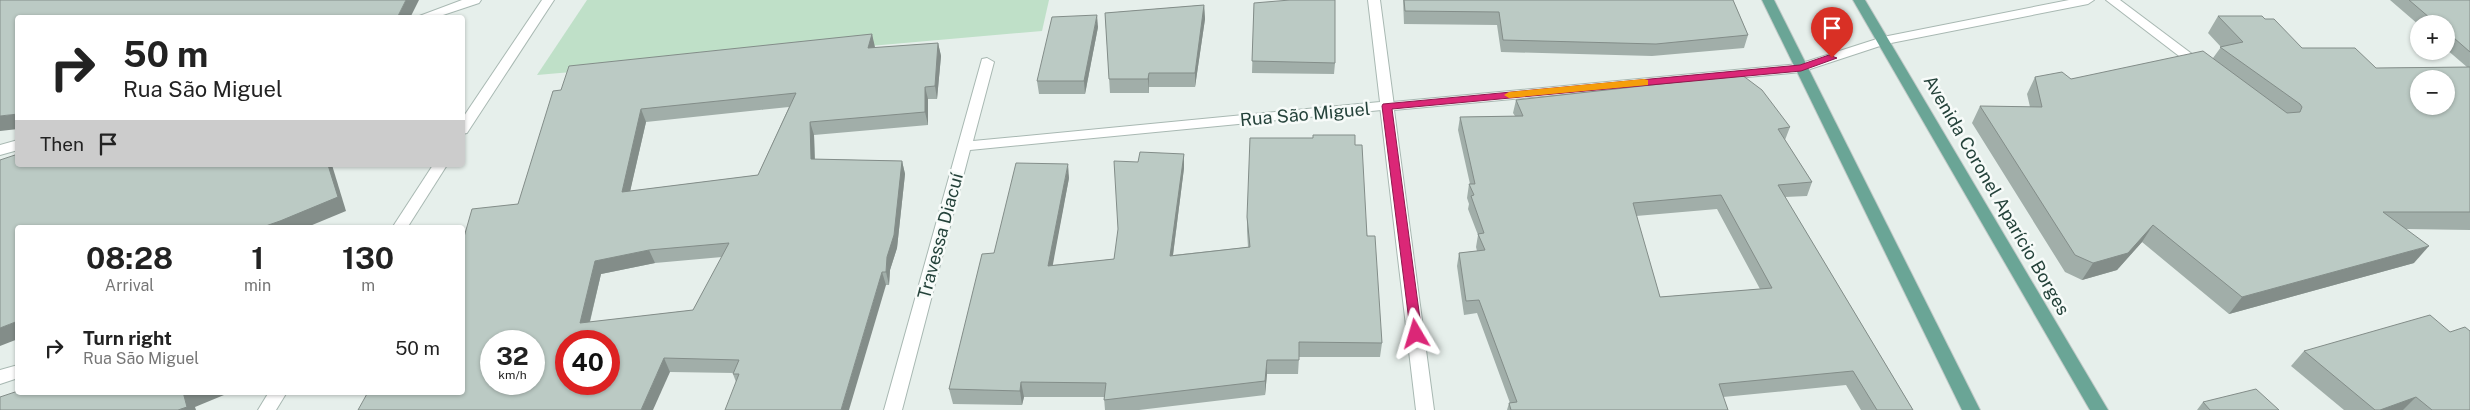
<!DOCTYPE html>
<html lang="en">
<head>
<meta charset="utf-8">
<style>
	body { margin:0; font-family:"Public Sans",sans-serif; background:#f6f6f6; color:#222; height:100vh; display:flex; flex-direction:column; font-size:19px; white-space:nowrap }
	* { box-sizing:border-box; margin:0 }
	p { font-size:16px; color:#767676 }
	.icon { flex:none; width:28px; height:28px; fill:none; stroke:currentColor; stroke-width:2; stroke-linecap:round; stroke-linejoin:round }
	.map { position:relative; flex:1; overflow:hidden }
	.side { position:absolute; left:15px; top:225px; width:450px; height:170px; display:flex; flex-direction:column; background:#fff; border-radius:5px; box-shadow:0 1px 4px #0004 }
	.side>* { flex:none }
	.top-card { position:absolute; left:15px; top:15px; width:450px; height:152px; border-radius:5px; box-shadow:0 1px 4px #0004; background:#fff; color:#222; overflow:hidden }
	.tools { position:absolute; left:2410px; top:15px; display:grid; gap:10px }
	.tools a { display:grid; place-items:center; width:45px; height:45px; border-radius:50%; background:#fff; box-shadow:0 1px 4px #0004; font-size:25px }
	.speed { position:absolute; left:480px; top:330px; display:flex; gap:10px; font-size:25px; font-weight:700; text-align:center }
	.speed>* { display:grid; place-content:center; width:65px; height:65px; border-radius:50%; background:#fff; box-shadow:0 1px 4px #0004; line-height:1 }
	.speed small { font-size:12px; font-weight:400 }
	.speed .limit { border:8px solid #d22; background:#fff; color:#111 }
	.pin { position:absolute; display:grid; place-items:center; width:42px; height:42px; color:#fff; margin:-51px -21px; border-radius:50% 50% 50% 0; rotate:-45deg; box-shadow:0 0 5px #0007 }
	.pin .icon { rotate:45deg }
	.me { position:absolute; width:55px; margin:-28px; rotate:353deg; stroke-linejoin:round; filter:drop-shadow(0 0 4px #0008) }
	.turn { display:flex; align-items:center; gap:18px; height:105px; padding:0 25px; font-size:22px }
	.turn .icon { width:65px; height:65px; stroke-width:2.5 }
	.turn b { display:block; font-size:35px; line-height:42px }
	.then { display:flex; align-items:center; height:48px; padding:0 25px; background:#0003; gap:10px; font-size:19px }
	.eta { display:flex; justify-content:space-evenly; align-items:center; height:85px; text-align:center }
	.eta b { font-size:30px; font-weight:700; line-height:35px }
	ul { padding:0; list-style:none }
	li { display:flex; align-items:center; gap:15px; height:75px; padding:0 25px }
	li div { flex:1 }
	li b { display:block; font-size:19px }
	li em { font-style:normal }
	.map>svg:first-child { display:block }
	.green { fill:#bfe0c8 }
	.lines { fill:none; stroke-linecap:round; stroke-linejoin:round }
	.minor-casing { stroke:#a8b8b2; stroke-width:2 }
	.tertiary-casing { stroke:#a8b8b2; stroke-width:2 }
	.primary-casing { stroke:#c2cac8; stroke-width:2 }
	.minor { fill:#fff; fill-rule:evenodd }
	.tertiary { fill:#fff; fill-rule:evenodd }
	.primary { fill:#6aa596; fill-rule:evenodd }
	.wall { fill:#a1aea9; fill-rule:evenodd }
	.shaded-wall { fill:#838d89 }
	.building { fill:#bbcac4; stroke:#838d89; fill-rule:evenodd }
	.route { fill:#db2777; stroke:#8e194d }
	.slow { fill:#f59e0b }
	.labels { text-anchor:middle; dominant-baseline:central; stroke-width:5; stroke-linejoin:round; paint-order:stroke }
	.street-label { font-size:18px; fill:#24423a; stroke:#f7fbf9 }
</style>
</head>
<body>
<div class="map">
<svg width="2470" height="410" viewBox="0 0 2470 410">
	<rect width="100%" height="100%" fill="#e6efeb"/>
	<path class="green" d="M 587,0 L 1049,0 L 1042,31 L 537,75 Z"/>
	<g class="lines">
		<g class="minor-casing">
			<g id="minor">
				<path d="M 462,0 L 481,0 L 479,3 L 434,18 L 414,18 Z"/>
				<path d="M 542,0 L 554,0 L 467,133 L 462,134 L 462,119 Z"/>
				<path d="M 1368,0 L 1380,0 L 1394,106 L 1392,109 L 970,150 L 902,410 L 884,410 L 982,59 L 987,58 L 994,62 L 973,141 L 1380,102 Z"/>
				<path d="M 2106,0 L 2120,0 L 2208,66 L 2206,69 L 2196,69 Z"/>
				<path d="M 18,140 L 18,150 L 0,155 L 0,145 Z"/>
				<path d="M 433,165 L 447,165 L 407,228 L 392,228 Z"/>
				<path d="M 18,365 L 18,378 L 0,384 L 0,370 Z"/>
				<path d="M 269,392 L 287,392 L 276,410 L 258,410 Z"/>
			</g>
		</g>
		<g class="tertiary-casing">
			<path id="tertiary" d="M 2069,0 L 2094,0 L 2088,4 L 1886,44 L 1801,72 L 1394,110 L 1434,410 L 1416,410 L 1380,106 L 1382,103 L 1799,64 L 1883,37 Z"/>
		</g>
		<g class="primary-casing">
			<g id="primary">
				<path d="M 1762,0 L 1774,0 L 1980,410 L 1962,410 Z"/>
				<path d="M 1853,0 L 1865,0 L 2108,410 L 2090,410 Z"/>
			</g>
		</g>
		<use href="#minor" class="minor"/>
		<use href="#tertiary" class="tertiary"/>
		<use href="#primary" class="primary"/>
	</g>
	<g class="wall">
		<path d="M 1403,0 L 1733,0 L 1748,35 L 1744,48 L 1652,56 L 1501,52 L 1497,25 L 1404,24 Z"/>
		<path d="M 2390,0 L 2470,0 L 2470,230 L 2406,229 L 2414,263 L 2229,314 L 2142,242 L 2117,270 L 2082,280 L 2065,272 L 1972,123 L 1980,106 L 2030,107 L 2027,94 L 2035,77 L 2071,79 L 2213,58 L 2221,47 L 2208,33 L 2218,16 L 2265,19 L 2302,48 L 2376,68 L 2467,67 L 2446,49 L 2446,24 L 2419,24 L 2419,25 Z"/>
		<path d="M 1254,3 L 1335,63 L 1334,74 L 1252,73 Z"/>
		<path d="M 1204,5 L 1205,19 L 1195,87 L 1149,87 L 1149,93 L 1110,93 L 1105,13 Z"/>
		<path d="M 1098,27 L 1085,94 L 1039,94 L 1037,81 Z"/>
		<path d="M 872,34 L 874,48 L 938,43 L 941,56 L 937,99 L 928,99 L 928,125 L 814,135 L 815,159 L 902,161 L 905,174 L 897,248 L 890,270 L 889,285 L 886,285 L 736,382 L 733,374 L 734,373 L 670,372 L 358,410 L 518,204 L 561,90 ZM 789,107 L 758,175 L 630,191 L 646,122 ZM 722,257 L 693,310 L 590,322 L 601,274 L 655,263 Z"/>
		<path d="M 1516,100 L 1790,127 L 1785,140 L 1812,182 L 1807,196 L 1785,197 L 1913,410 L 1861,410 L 1846,385 L 1723,397 L 1728,410 L 1507,410 L 1509,403 L 1510,403 L 1477,313 L 1464,315 L 1457,266 L 1459,253 L 1477,251 L 1476,247 L 1478,235 L 1468,209 L 1469,204 L 1467,198 L 1469,184 L 1470,184 L 1458,130 L 1460,117 L 1515,116 L 1513,113 ZM 1717,209 L 1760,289 L 1660,297 L 1636,216 Z"/>
		<path d="M 1355,145 L 1382,343 L 1380,357 L 1299,357 L 1298,374 L 1267,374 L 1265,395 L 1139,410 L 1105,410 L 1104,397 L 1024,397 L 1022,405 L 953,404 L 949,389 L 994,253 L 1069,178 L 1052,265 L 1114,259 L 1138,162 L 1184,154 L 1184,168 L 1173,255 L 1248,247 L 1247,231 L 1247,217 Z"/>
		<path d="M 2450,332 L 2470,410 L 2344,410 L 2291,366 L 2304,351 Z"/>
		<path d="M 2203,402 L 2279,410 L 2197,410 Z"/>
	</g>
	<g class="shaded-wall">
		<path d="M 406,0 L 419,0 L 410,18 L 397,18 Z"/>
		<path d="M 1204,5 L 1205,19 L 1195,87 L 1195,73 Z"/>
		<path d="M 1097,15 L 1098,27 L 1085,94 L 1084,81 Z"/>
		<path d="M 872,34 L 875,47 L 871,61 L 868,48 Z"/>
		<path d="M 938,43 L 941,56 L 937,99 L 935,86 Z"/>
		<path d="M 1149,73 L 1149,93 L 1148,79 Z"/>
		<path d="M 925,87 L 928,99 L 928,125 L 925,112 Z"/>
		<path d="M 641,109 L 646,122 L 627,205 L 622,192 Z"/>
		<path d="M 18,114 L 18,129 L 0,131 L 0,116 Z"/>
		<path d="M 810,122 L 814,135 L 815,172 L 811,159 Z"/>
		<path d="M 1184,154 L 1184,168 L 1171,270 L 1170,256 Z"/>
		<path d="M 902,161 L 905,174 L 897,248 L 890,270 L 889,285 L 886,272 L 887,257 Z"/>
		<path d="M 1068,164 L 1069,178 L 1050,280 L 1048,266 Z"/>
		<path d="M 328,165 L 332,165 L 346,211 L 305,228 L 260,228 Z"/>
		<path d="M 2153,225 L 2142,242 L 2117,270 L 2082,280 L 2093,263 Z"/>
		<path d="M 2429,246 L 2414,263 L 2229,314 L 2242,297 Z"/>
		<path d="M 649,250 L 655,263 L 601,274 L 586,337 L 580,323 L 595,261 Z"/>
		<path d="M 882,272 L 886,285 L 849,410 L 841,410 Z"/>
		<path d="M 18,321 L 18,339 L 0,346 L 0,328 Z"/>
		<path d="M 664,358 L 670,372 L 653,410 L 641,410 Z"/>
		<path d="M 1267,360 L 1267,374 L 1265,395 L 1265,381 Z"/>
		<path d="M 1021,382 L 1024,397 L 1022,405 L 1020,391 Z"/>
		<path d="M 183,392 L 224,392 L 224,395 L 195,407 L 196,410 L 178,410 Z"/>
		<path d="M 2416,397 L 2403,410 L 2380,410 Z"/>
	</g>
	<g class="building">
		<path d="M 0,0 L 406,0 L 397,18 L 18,18 L 18,114 L 0,116 Z"/>
		<path d="M 1290,0 L 1335,0 L 1335,63 L 1252,61 L 1254,3 Z"/>
		<path d="M 1404,0 L 1733,0 L 1748,35 L 1656,44 L 1503,40 L 1499,12 L 1405,11 Z"/>
		<path d="M 2409,0 L 2470,0 L 2470,52 L 2446,31 L 2446,24 L 2437,24 Z"/>
		<path d="M 1204,5 L 1195,73 L 1149,73 L 1148,79 L 1109,79 L 1105,13 Z"/>
		<path d="M 1097,15 L 1084,81 L 1037,81 L 1052,17 Z"/>
		<path d="M 2218,16 L 2262,16 L 2265,19 L 2274,19 L 2302,48 L 2355,48 L 2376,68 L 2470,67 L 2470,212 L 2383,212 L 2429,246 L 2242,297 L 2153,225 L 2128,253 L 2093,263 L 2075,255 L 1980,106 L 2042,107 L 2035,77 L 2062,72 L 2071,79 L 2203,51 L 2287,113 L 2300,112 L 2302,107 L 2300,104 L 2220,47 L 2243,42 ZM 2419,79 L 2446,79 L 2446,106 L 2419,106 Z"/>
		<path d="M 872,34 L 868,48 L 938,43 L 935,86 L 925,87 L 925,112 L 810,122 L 811,159 L 902,161 L 894,235 L 887,257 L 886,272 L 882,272 L 841,410 L 725,410 L 739,374 L 733,374 L 739,360 L 664,358 L 641,410 L 358,410 L 368,392 L 462,392 L 462,244 L 472,209 L 518,204 L 553,91 L 561,90 L 569,66 ZM 796,93 L 758,175 L 622,192 L 641,109 ZM 729,243 L 693,310 L 580,323 L 595,261 L 649,250 ZM 491,341 L 534,341 L 534,384 L 491,384 ZM 566,341 L 609,341 L 609,384 L 566,384 Z"/>
		<path d="M 1742,75 L 1762,90 L 1790,127 L 1778,129 L 1812,182 L 1778,185 L 1913,410 L 1877,410 L 1853,371 L 1719,384 L 1728,410 L 1511,410 L 1509,403 L 1517,402 L 1479,300 L 1466,301 L 1459,253 L 1485,250 L 1478,234 L 1484,233 L 1471,196 L 1474,195 L 1469,184 L 1475,184 L 1460,117 L 1523,116 L 1516,100 ZM 1721,195 L 1772,288 L 1660,297 L 1633,203 Z"/>
		<path d="M 1313,135 L 1355,135 L 1355,145 L 1362,145 L 1367,236 L 1375,236 L 1382,343 L 1299,342 L 1299,360 L 1267,360 L 1265,381 L 1104,400 L 1106,383 L 1021,382 L 1020,391 L 949,389 L 982,254 L 994,253 L 1016,163 L 1068,164 L 1048,266 L 1114,259 L 1118,229 L 1114,161 L 1138,162 L 1140,152 L 1184,154 L 1170,256 L 1250,247 L 1247,217 L 1250,138 L 1313,138 Z"/>
		<path d="M 18,154 L 18,165 L 328,165 L 338,197 L 280,221 L 260,228 L 18,228 L 18,321 L 0,328 L 0,160 Z"/>
		<path d="M 2430,315 L 2450,332 L 2465,327 L 2470,331 L 2470,410 L 2432,410 L 2416,397 L 2380,410 L 2375,410 L 2304,351 Z"/>
		<path d="M 2256,389 L 2279,410 L 2210,410 L 2203,402 Z"/>
		<path d="M 18,391 L 18,392 L 183,392 L 187,407 L 178,410 L 0,410 L 0,397 Z"/>
	</g>
	<path class="route" d="M 1829,55 L 1837,58 L 1801,71 L 1392,109 L 1422,334 L 1420,337 L 1411,337 L 1382,106 L 1383,104 L 1800,65 Z"/>
	<path class="slow" d="M 1644,79 L 1648,80 L 1648,85 L 1509,98 L 1504,95 L 1509,92 Z"/>
	<g class="labels">
		<g class="street-label">
			<text transform="translate(1305 114) rotate(-5)">Rua São Miguel</text>
			<text transform="translate(1997 195) rotate(60)">Avenida Coronel Aparício Borges</text>
			<text transform="translate(940 236) rotate(-75)">Travessa Diacuí</text>
		</g>
	</g>
</svg>
<div class="tools">
<a>+</a>
<a>−</a>
</div>
<div class="speed"><div>32<small>km/h</small></div><div class="limit">40</div></div>
<div class="pin" style="left:1832px;top:58px;background:#d93025"><svg class="icon" aria-label="arrive" viewBox="0 0 24 24"><path d="M6 21V4h12l-3 4 3 4H6"/></svg></div>
<svg class="me" style="left:1416px;top:334px" viewBox="-20 -20 40 40"><path d="M0-17L14 15 0 8-14 15z" fill="#db2777" stroke="#fff" stroke-width="4"/></svg>
<div class="top-card">
<div class="turn"><svg class="icon" aria-label="right" viewBox="0 0 24 24"><path d="M7 20v-9h11M14 6l5 5-5 5"/></svg><div><b>50 m</b>Rua São Miguel</div></div>
<div class="then">Then<svg class="icon" aria-label="arrive" viewBox="0 0 24 24"><path d="M6 21V4h12l-3 4 3 4H6"/></svg></div>
</div>
<section class="side">
<div class="eta">
<div><b>08:28</b><p>Arrival</p></div>
<div><b>1</b><p>min</p></div>
<div><b>130</b><p>m</p></div>
</div>
<ul>
<li><svg class="icon" aria-label="right" viewBox="0 0 24 24"><path d="M7 20v-9h11M14 6l5 5-5 5"/></svg><div><b>Turn right</b><p>Rua São Miguel</p></div><em>50 m</em></li>
</ul>
</section>
</div>
</body>
</html>
